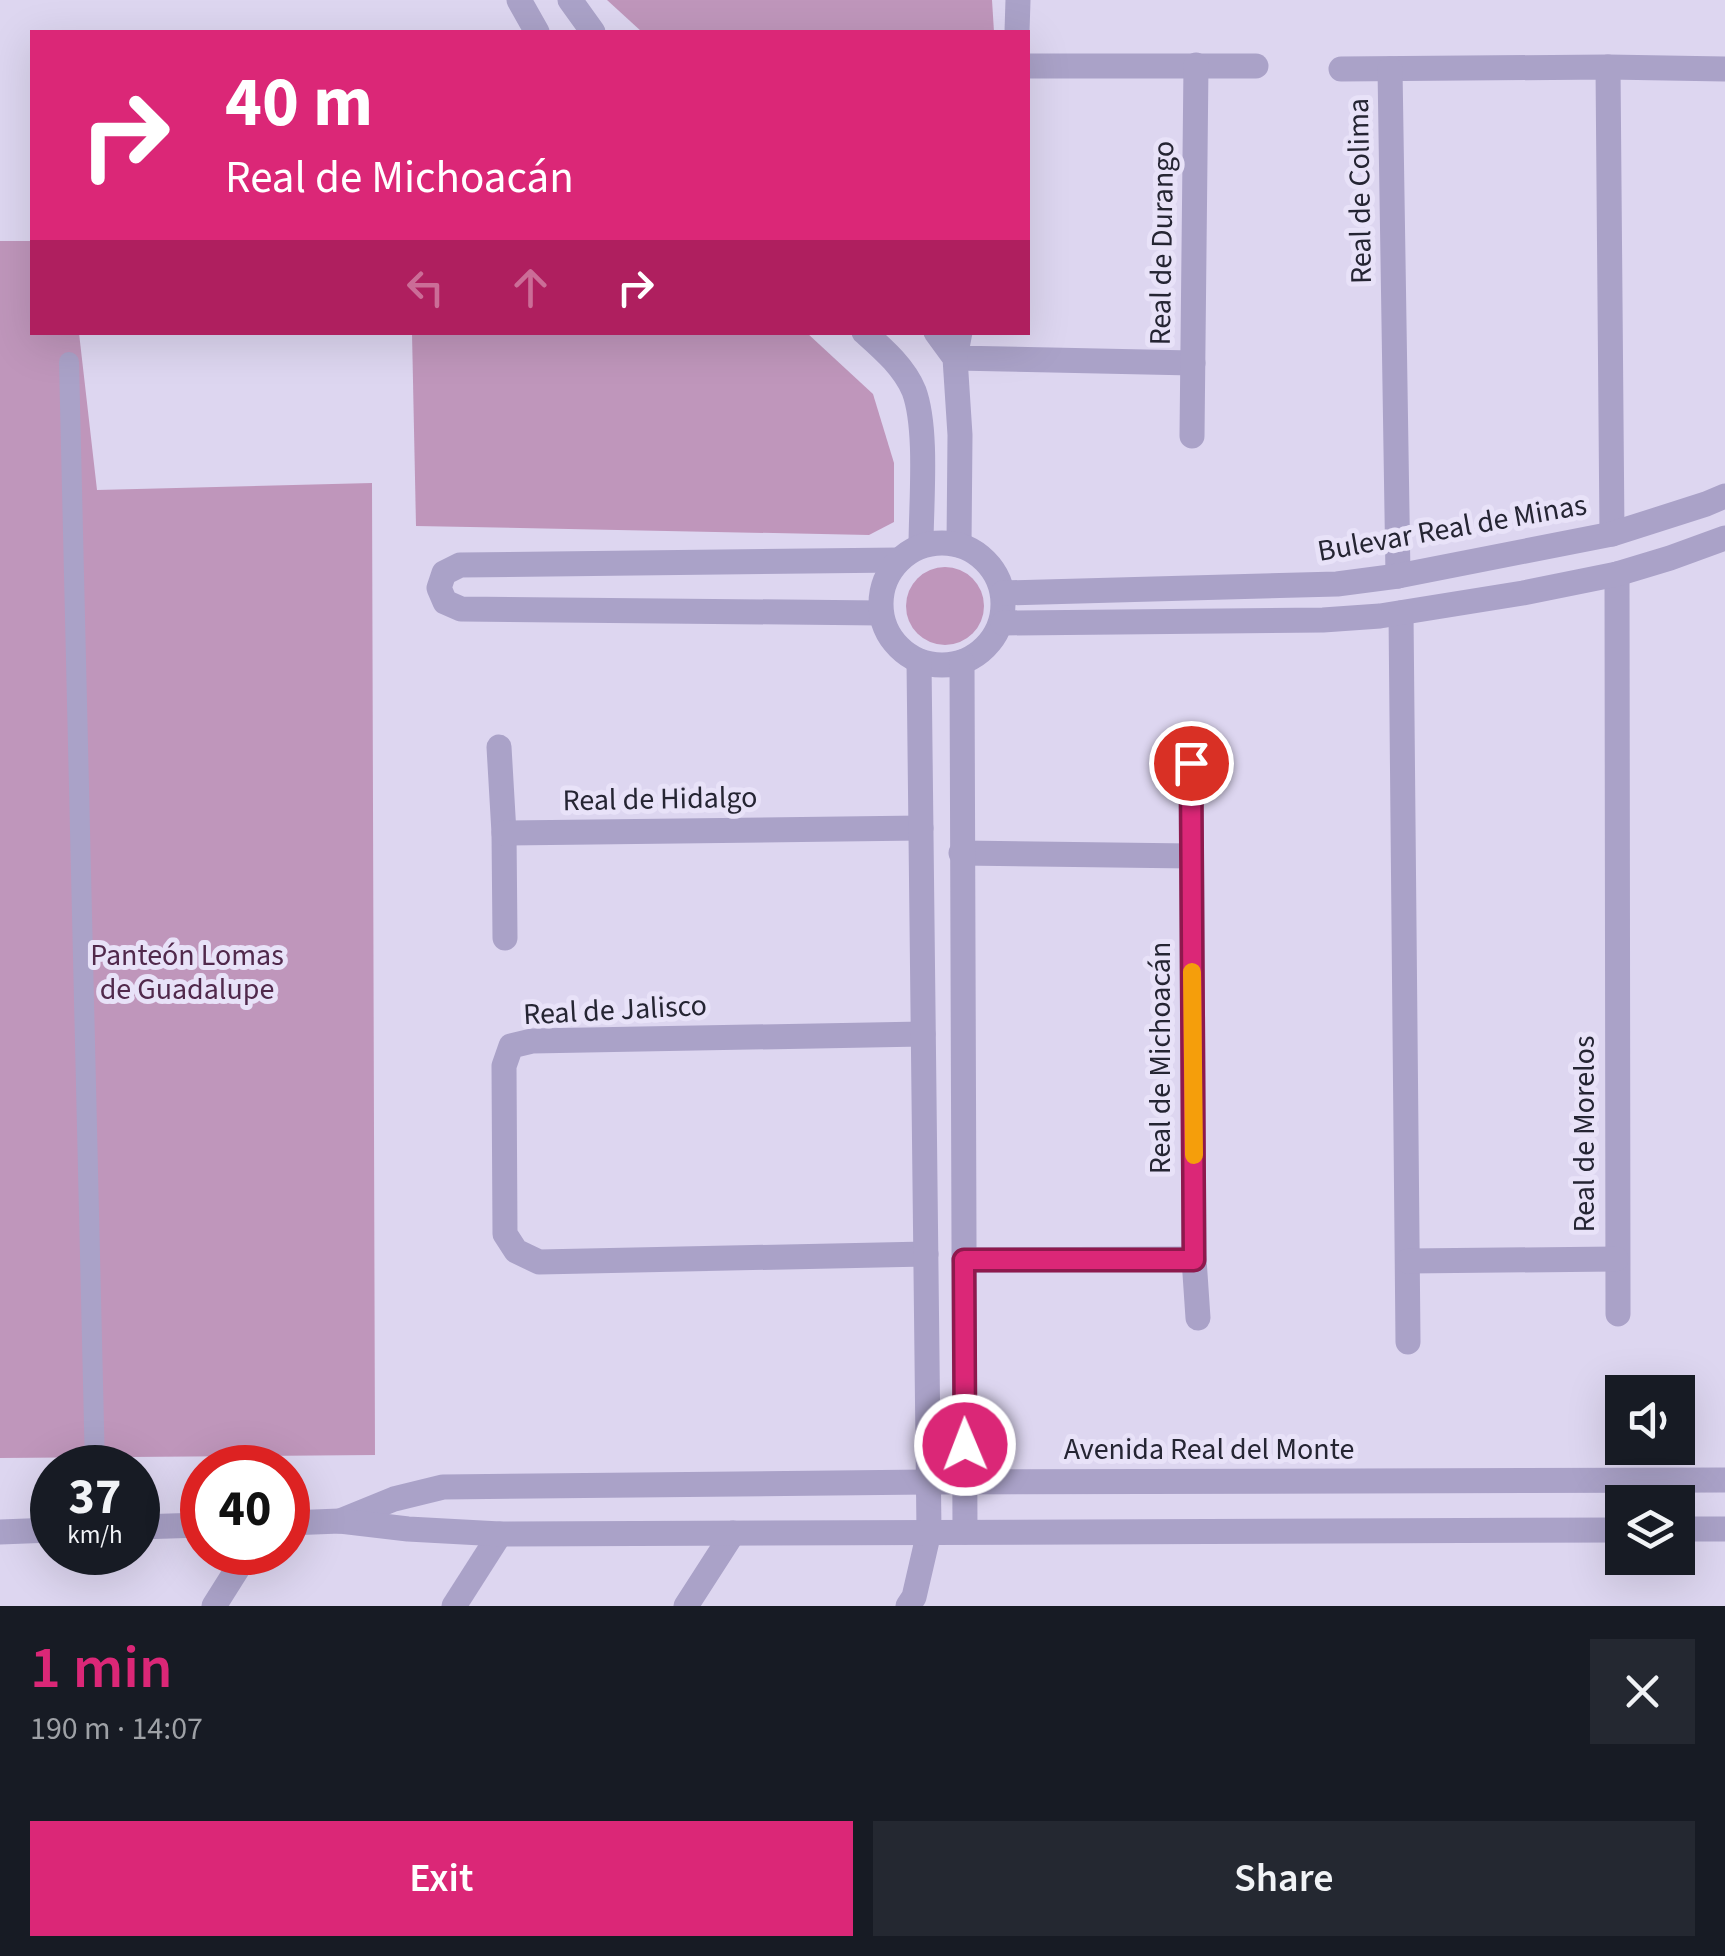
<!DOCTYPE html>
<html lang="en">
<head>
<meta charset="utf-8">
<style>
	body { margin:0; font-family:"Source Sans 3",sans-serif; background:#242831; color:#f1f3f6; height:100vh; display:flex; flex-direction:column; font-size:38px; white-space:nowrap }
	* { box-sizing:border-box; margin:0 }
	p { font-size:32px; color:#9ea1a6 }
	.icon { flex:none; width:55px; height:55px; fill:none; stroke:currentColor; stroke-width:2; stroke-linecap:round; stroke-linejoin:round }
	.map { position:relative; height:1606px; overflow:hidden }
	.side { display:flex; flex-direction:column; background:#171b24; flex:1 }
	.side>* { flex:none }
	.banner { position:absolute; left:30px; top:30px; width:1000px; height:305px; border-radius:0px; box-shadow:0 10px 40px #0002; background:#db2777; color:#fff; overflow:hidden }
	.controls { position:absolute; left:1605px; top:1375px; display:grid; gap:20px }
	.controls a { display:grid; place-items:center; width:90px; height:90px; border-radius:0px; background:#171b24; box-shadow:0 10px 40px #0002; font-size:50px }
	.speed { position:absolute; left:30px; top:1445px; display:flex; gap:20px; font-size:50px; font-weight:700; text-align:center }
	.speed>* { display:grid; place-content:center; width:130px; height:130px; border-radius:50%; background:#171b24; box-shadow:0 10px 40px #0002; line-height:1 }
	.speed small { font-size:25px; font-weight:400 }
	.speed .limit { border:15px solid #d22; background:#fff; color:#111 }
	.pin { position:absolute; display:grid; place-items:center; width:85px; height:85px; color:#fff; margin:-42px; border:5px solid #fff; border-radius:50%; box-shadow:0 2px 10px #0007 }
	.me { position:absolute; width:110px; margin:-55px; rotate:359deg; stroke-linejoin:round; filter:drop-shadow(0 0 8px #0008) }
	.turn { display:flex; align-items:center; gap:35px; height:210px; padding:0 30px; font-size:45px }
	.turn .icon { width:130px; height:130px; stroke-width:2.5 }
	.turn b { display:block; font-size:70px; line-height:85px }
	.lanes { display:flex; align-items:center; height:95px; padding:0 30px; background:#0003; justify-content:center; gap:50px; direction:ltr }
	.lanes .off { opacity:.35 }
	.round { display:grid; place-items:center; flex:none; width:105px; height:105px; border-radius:0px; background:#242831 }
	.headline { display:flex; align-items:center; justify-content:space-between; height:170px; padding:0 30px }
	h1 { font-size:60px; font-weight:600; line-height:75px; color:#db2777 }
	.action { display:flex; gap:20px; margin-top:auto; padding:20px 30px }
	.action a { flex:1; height:115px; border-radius:0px; background:#db2777; color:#fff; font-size:40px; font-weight:600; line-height:115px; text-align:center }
	.action a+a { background:#242831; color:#f1f3f6 }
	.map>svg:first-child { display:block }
	.green { fill:#bf96bb }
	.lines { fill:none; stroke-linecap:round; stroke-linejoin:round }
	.service { stroke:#aaa2c8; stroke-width:20 }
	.minor { stroke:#aaa2c8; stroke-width:25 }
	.tertiary { stroke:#aaa2c8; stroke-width:25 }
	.route-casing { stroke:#8e194d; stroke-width:25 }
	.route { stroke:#db2777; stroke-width:18 }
	.slow { stroke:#f59e0b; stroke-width:18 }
	.labels { text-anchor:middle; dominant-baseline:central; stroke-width:10; stroke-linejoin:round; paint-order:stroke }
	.street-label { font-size:30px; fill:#252533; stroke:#e8e2f8 }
	.park-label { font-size:30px; fill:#51294c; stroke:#e8e2f8 }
</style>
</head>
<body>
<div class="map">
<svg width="1725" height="1606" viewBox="0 0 1725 1606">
	<rect width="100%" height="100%" fill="#ddd6f0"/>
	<g class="green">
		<path d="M 607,0 L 992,0 L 994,32 L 642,32 Z"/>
		<path d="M 0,241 L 32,241 L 32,332 L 79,333 L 97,490 L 372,483 L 375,1455 L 0,1458 Z"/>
		<path d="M 412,333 L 807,333 L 873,394 L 894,463 L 894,522 L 869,535 L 416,526 Z"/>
		<circle cx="945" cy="606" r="39"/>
	</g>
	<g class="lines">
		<path class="service" d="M 69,362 L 95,1468"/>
		<g class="minor">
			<path d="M 1017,32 L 1018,0"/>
			<path d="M 1028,66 L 1256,66"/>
			<path d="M 1608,67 L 1612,534"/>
			<path d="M 1341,69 L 1608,67 L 1725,69"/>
			<path d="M 1390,69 L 1398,576"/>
			<path d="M 960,332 L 955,358 L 1193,363"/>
			<path d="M 1192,436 L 1196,65"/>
			<path d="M 1617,574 L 1618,1314"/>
			<path d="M 881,613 L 461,609 L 445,602 L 439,588 L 444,573 L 460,565 L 899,560"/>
			<path d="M 1401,613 L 1408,1342"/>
			<path d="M 499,747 L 504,833 L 505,938"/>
			<path d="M 1191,763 L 1194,1259 L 1198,1318"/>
			<path d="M 504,833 L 921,828"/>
			<path d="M 961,853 L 1191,856"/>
			<path d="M 923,1034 L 532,1041 L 511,1046 L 504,1066 L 505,1234 L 516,1251 L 539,1262 L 926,1254"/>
			<path d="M 964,1260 L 1194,1259"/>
			<path d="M 1408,1261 L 1616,1259"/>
			<path d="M 214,1606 L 248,1552"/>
			<path d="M 454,1606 L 500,1534"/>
			<path d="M 686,1606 L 733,1533"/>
			<path d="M 908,1606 L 914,1597 L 929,1532"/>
		</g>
		<g class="tertiary">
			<path d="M 519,0 L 537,32"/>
			<path d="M 570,0 L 593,32"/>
			<path d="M 864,332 C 883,349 904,367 914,391 C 928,429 921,504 921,546"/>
			<path d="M 936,332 L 955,358 L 960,435 L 959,545"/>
			<circle cx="942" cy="604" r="61"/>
			<path d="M 1003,593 L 1337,584 L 1398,576 L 1612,534 L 1706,504 L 1725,496"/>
			<path d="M 1003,623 L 1323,620 L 1380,616 L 1523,593 L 1617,574 L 1670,558 L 1725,538"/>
			<path d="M 919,661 L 929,1532"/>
			<path d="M 962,662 L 965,1532"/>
			<path d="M 340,1521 L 394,1499 L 443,1487 L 928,1482 L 1725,1480"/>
			<path d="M 288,1523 L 340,1521 L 408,1529 L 500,1534 L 1622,1530"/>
			<path d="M 138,1527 L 202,1525"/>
			<path d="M 1678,1529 L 1725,1529"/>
			<path d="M 0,1532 L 52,1530"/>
		</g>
	</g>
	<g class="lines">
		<g class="route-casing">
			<path id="route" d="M 965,1445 L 964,1260 L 1194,1260 L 1191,763"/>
		</g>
		<use href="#route" class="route"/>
		<path class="slow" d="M 1192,972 L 1194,1155"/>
	</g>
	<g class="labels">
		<g class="street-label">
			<text transform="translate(1360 191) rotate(-91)">Real de Colima</text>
			<text transform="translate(1162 243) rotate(-89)">Real de Durango</text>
			<text transform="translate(1452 528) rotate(-10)">Bulevar Real de Minas</text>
			<text transform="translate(660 799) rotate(-1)">Real de Hidalgo</text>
			<text transform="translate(615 1010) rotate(-3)">Real de Jalisco</text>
			<text transform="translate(1160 1058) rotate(-90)">Real de Michoacán</text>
			<text transform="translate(1584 1134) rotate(-90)">Real de Morelos</text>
			<text x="1209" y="1449">Avenida Real del Monte</text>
		</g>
		<g class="park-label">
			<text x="187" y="955">Panteón Lomas<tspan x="187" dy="34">de Guadalupe</tspan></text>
		</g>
	</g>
</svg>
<div class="controls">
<a><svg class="icon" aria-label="sound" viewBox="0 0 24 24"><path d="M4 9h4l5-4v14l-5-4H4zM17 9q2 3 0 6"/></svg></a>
<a><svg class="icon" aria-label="layers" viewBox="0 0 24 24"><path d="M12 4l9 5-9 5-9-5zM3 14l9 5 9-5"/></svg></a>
</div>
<div class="speed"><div>37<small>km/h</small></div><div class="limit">40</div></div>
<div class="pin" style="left:1191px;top:763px;background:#d93025"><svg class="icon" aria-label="arrive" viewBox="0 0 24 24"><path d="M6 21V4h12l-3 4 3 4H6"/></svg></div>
<svg class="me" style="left:965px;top:1445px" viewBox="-20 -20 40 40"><circle r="17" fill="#db2777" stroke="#fff" stroke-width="3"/><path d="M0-11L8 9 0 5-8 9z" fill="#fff"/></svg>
<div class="banner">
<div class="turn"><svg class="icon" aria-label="right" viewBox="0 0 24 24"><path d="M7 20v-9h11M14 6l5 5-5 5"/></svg><div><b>40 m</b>Real de Michoacán</div></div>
<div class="lanes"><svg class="icon off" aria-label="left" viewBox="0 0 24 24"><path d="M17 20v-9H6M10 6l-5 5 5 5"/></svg><svg class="icon off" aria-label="ahead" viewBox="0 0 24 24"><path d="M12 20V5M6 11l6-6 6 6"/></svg><svg class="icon" aria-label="right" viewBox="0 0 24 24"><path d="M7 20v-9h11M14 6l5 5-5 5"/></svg></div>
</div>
</div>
<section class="side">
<div class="headline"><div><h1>1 min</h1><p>190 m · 14:07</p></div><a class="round"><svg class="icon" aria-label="close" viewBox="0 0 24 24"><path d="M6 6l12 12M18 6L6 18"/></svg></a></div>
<div class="action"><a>Exit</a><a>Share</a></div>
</section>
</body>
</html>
